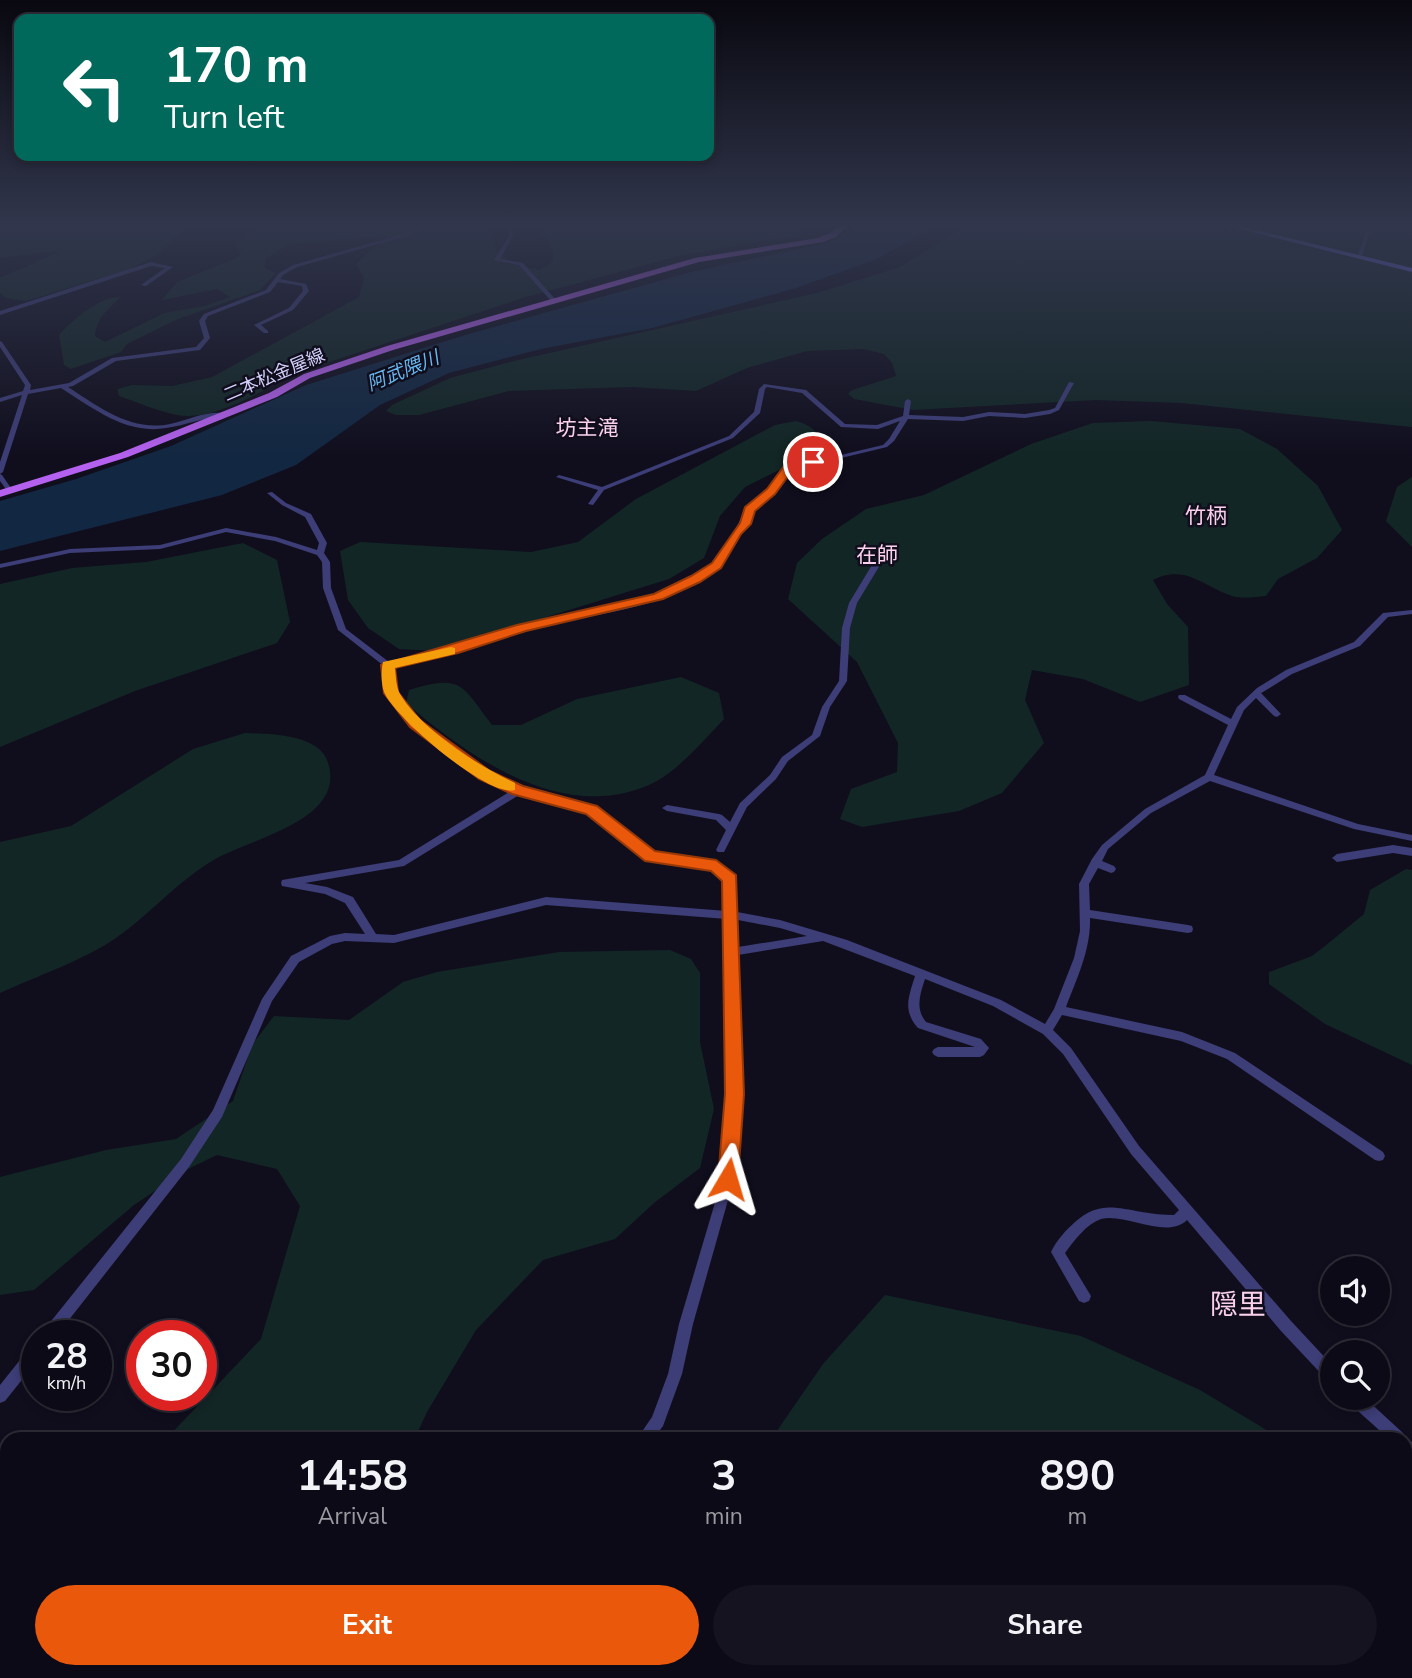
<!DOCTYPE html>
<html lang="en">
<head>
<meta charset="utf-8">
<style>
	body { margin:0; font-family:"Nunito Sans","Noto Sans JP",sans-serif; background:#15131f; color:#f1f3f6; height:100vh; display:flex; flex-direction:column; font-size:26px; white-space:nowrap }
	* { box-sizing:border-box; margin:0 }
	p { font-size:23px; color:#9a9aa1 }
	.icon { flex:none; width:38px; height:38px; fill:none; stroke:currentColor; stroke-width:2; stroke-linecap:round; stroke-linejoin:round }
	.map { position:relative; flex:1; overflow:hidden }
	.side { position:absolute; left:0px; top:1432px; width:1412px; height:247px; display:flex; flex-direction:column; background:#0c0a16; border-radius:21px 21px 0 0; box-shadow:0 4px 10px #0003,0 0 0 2px #2c2b35 }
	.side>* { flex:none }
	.guide { position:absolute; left:14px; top:14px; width:700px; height:147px; border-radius:14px; box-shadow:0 4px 10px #0003,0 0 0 2px #2c2b35; background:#00695c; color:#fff; overflow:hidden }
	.controls { position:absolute; left:1320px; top:1256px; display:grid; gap:14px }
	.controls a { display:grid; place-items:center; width:70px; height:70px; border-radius:50%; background:#0c0a16; box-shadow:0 4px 10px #0003,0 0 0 2px #2c2b35; font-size:35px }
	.speed { position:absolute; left:21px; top:1320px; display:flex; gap:14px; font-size:35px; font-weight:700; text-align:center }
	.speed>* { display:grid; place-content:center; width:91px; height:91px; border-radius:50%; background:#0c0a16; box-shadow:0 4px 10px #0003,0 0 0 2px #2c2b35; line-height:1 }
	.speed small { font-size:18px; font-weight:400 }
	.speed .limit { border:10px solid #d22; background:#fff; color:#111 }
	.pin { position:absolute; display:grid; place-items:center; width:60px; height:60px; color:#fff; margin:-30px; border:4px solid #fff; border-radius:50%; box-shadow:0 2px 7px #0007 }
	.me { position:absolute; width:77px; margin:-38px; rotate:7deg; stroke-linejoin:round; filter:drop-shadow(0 0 5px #0008) }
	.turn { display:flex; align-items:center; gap:24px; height:147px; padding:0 35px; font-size:32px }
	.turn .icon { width:91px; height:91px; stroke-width:2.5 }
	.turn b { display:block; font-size:49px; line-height:60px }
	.eta { display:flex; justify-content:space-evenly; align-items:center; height:119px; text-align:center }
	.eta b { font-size:42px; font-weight:700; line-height:49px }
	.action { display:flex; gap:14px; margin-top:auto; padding:14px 35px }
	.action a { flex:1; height:80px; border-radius:42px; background:#ea580c; color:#fff; font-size:28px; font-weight:700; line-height:80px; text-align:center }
	.action a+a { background:#15131f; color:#f1f3f6 }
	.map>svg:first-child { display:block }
	.green { fill:#122625 }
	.water { fill:#122741 }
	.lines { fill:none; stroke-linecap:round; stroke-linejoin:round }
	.street { fill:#3d3d77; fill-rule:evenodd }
	.secondary { fill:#6f71f1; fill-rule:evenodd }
	.primary { fill:#b561ef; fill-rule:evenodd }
	.route { fill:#ea580c; stroke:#983908; stroke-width:2 }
	.slow { fill:#f59e0b }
	.labels { text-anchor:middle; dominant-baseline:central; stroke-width:5; stroke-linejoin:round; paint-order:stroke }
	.far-street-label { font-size:18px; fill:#d2cffa; stroke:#100e1d }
	.far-water-label { font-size:19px; font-style:italic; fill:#67b6f0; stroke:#100e1d }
	.far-quarter-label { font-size:21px; fill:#fad0ed; stroke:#100e1d }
	.near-quarter-label { font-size:28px; fill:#fad0ed; stroke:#100e1d }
</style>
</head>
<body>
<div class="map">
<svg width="1412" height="1678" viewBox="0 0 1412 1678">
	<rect width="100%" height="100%" fill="#100e1d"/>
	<g class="green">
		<path d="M 0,223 L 193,223 L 155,256 L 127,270 L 26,301 L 6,298 L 0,293 L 0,278 L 61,251 L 0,257 Z"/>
		<path d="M 245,223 L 488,223 L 497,252 L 517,265 L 539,270 C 569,258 544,240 534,223 L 807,223 L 800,235 L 682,255 L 526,297 L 290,375 C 263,392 210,422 177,415 C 160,412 137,402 119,396 L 117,389 L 132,385 L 172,386 L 212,377 L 359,297 L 364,278 L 356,264 L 387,236 L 289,244 L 265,259 L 265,268 L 276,273 L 260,290 L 178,319 L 127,344 L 121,352 L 71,369 L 64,365 L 59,335 C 72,320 100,296 120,297 C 108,311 97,316 95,336 L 105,342 L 164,313 L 205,306 L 230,297 L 217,289 L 162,300 L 177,282 L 237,258 L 241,253 L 235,246 L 253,227 Z"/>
		<path d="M 971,223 L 1412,223 L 1412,427 L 1181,403 L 1096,400 L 913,410 L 854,399 L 848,394 L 852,390 L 896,376 L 892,363 L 884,354 L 863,349 L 807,351 L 747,368 L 696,391 L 632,387 L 509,391 L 419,415 L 396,415 L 386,411 L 392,405 L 450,378 L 518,360 L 817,293 L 900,267 Z"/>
		<path d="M 796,421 C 810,425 821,432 823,448 L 745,487 L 720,516 L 704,558 L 669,579 L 437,651 L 399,649 L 368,628 L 348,600 L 340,551 L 360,542 L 531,552 L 578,542 L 636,499 L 775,425 Z"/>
		<path d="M 1151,421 L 1240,429 L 1277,449 L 1318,486 L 1342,530 L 1317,558 L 1278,579 L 1266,596 C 1255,597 1242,599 1232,596 C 1202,586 1186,564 1153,580 L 1167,604 L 1188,627 L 1189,685 L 1140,702 L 1083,679 L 1032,670 L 1025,700 L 1044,743 L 1002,793 L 959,811 L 862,827 L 840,819 L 851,789 L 897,772 L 898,743 L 857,662 L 788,599 L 797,563 L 822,539 L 866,509 L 924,495 L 1031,444 L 1093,423 Z"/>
		<path d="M 1412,477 L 1412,547 L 1386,521 L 1397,487 Z"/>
		<path d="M 243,543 L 277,560 L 290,622 L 277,643 L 135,691 L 0,747 L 0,584 L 72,568 L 146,562 Z"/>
		<path d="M 681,677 L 719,693 L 724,719 C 706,738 679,769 657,781 C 569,827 472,760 406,703 L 409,690 C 462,674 461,684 492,725 L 521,725 L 577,699 Z"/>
		<path d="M 245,733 C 268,734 317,734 327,760 C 350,821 249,838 212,861 C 177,882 149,915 116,938 C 86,959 35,977 0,993 L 0,842 L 71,826 L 193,749 Z"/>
		<path d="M 1406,869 L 1412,870 L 1412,1065 L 1325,1024 L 1269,984 L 1269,972 L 1312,956 L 1325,946 L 1364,914 L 1370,890 Z"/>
		<path d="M 670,950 L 691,959 L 700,973 L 700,1042 L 714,1109 L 700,1168 L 654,1203 L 615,1239 L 543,1260 L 476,1330 L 427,1412 L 415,1438 L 167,1438 L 261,1339 L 300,1206 L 277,1169 L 217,1155 L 188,1169 L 134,1205 L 34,1290 L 0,1295 L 0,1177 L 106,1150 L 176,1139 L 233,1101 L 252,1045 L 274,1016 L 349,1020 L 403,982 L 437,972 L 559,952 Z"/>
		<path d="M 885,1295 L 1081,1336 L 1200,1390 L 1280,1438 L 772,1438 L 823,1364 Z"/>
		<path d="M 207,1671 L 393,1671 L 391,1678 L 202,1678 Z"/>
		<path d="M 800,1671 L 1210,1671 L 1206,1678 L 801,1678 Z"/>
	</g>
	<path class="water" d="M 863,223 L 940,223 L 877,259 L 796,288 L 652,328 L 541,349 L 449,373 L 380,405 L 296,465 L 222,495 L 0,551 L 0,501 L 76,479 L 171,446 L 306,385 L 465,335 L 691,272 L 831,242 Z"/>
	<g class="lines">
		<g class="street">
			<path d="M 429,223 L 436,223 L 407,236 L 297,267 L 283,275 L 280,279 L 306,284 L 309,291 L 293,310 L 261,325 L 268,331 L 268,333 L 264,333 L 254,325 L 289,308 L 303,291 L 302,286 L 278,282 L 270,292 L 208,316 L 205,321 L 210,338 L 200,350 L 116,361 L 73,386 L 68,387 C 99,407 131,432 170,424 C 188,420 205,411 224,413 L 224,415 C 204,418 186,425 166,428 C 126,435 93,408 61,388 L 28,394 L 3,472 L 0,474 L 2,475 L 13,491 L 12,492 L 8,492 L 0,481 L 0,462 L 22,395 L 0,402 L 0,398 L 23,391 L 25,385 L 0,347 L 0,341 L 2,342 L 31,385 L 30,390 L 69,383 L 112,358 L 196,347 L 204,338 L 199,321 L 204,314 L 266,290 L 279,273 L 293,265 L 403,234 Z"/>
			<path d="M 507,223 L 511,223 L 513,236 L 500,259 L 523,263 L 556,300 L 556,302 L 552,302 L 519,265 L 494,260 L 509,236 Z"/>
			<path d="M 1369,223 L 1373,223 L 1362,256 L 1357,257 Z"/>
			<path d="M 1383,223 L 1412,226 L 1412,228 L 1385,224 Z"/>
			<path d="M 151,262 L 173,267 L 146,286 L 141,285 L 165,268 L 151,266 L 0,315 L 0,311 Z"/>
			<path d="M 1069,382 L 1074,383 L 1059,410 L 1050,414 L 1025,418 L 989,416 L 963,421 L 908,419 L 894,441 L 887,447 L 791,470 C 782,487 765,494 754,509 C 740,529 735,556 714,572 C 663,611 587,614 526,629 C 481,640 438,656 392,667 L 395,693 L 418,721 L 488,773 L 521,789 L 595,808 L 654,854 L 719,863 L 736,879 L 737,912 L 780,920 L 847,940 L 1001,1000 L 1045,1024 L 1054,1009 L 1074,958 L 1080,931 L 1079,884 L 1092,859 L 1102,845 L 1145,809 L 1205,775 L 1228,725 L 1179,699 L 1178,697 L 1179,695 L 1185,695 L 1231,719 L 1237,707 L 1257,688 L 1286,670 L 1354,642 L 1383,613 L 1412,610 L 1412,614 L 1388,617 L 1360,646 L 1292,674 L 1263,692 L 1261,693 L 1281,714 L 1277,717 L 1274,716 L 1256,698 L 1244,710 L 1214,775 L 1358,824 L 1412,835 L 1412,841 L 1354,829 L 1210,781 L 1151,813 L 1108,849 L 1102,861 L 1114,866 L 1116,869 L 1114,872 L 1111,873 L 1098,868 L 1089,884 L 1090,910 L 1188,925 L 1192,926 L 1193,929 L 1192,932 L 1188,933 L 1090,918 C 1091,949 1077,978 1066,1007 L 1182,1032 L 1235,1053 L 1383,1152 L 1385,1156 L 1383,1160 L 1379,1161 L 1375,1160 L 1227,1059 L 1181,1041 L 1062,1015 L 1053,1030 L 1071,1048 L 1139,1146 L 1291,1321 L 1332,1365 L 1332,1382 L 1327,1380 L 1281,1331 L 1187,1220 C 1167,1240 1126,1213 1101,1219 C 1086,1224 1074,1241 1065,1253 L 1091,1296 L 1089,1301 L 1084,1303 L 1079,1301 L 1051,1252 C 1056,1241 1066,1230 1075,1222 C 1098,1202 1114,1207 1142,1212 C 1153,1214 1163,1215 1174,1215 L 1179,1210 L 1131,1154 L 1063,1054 L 1043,1034 L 993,1006 L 925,979 C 920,994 915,1009 926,1022 L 981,1039 L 989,1048 L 984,1055 L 980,1057 L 938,1057 L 934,1055 L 932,1052 L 934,1049 L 938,1047 L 975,1047 L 918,1028 C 902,1010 909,996 915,976 L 823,941 L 738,955 L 741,1094 L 734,1179 L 693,1324 L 682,1374 L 663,1426 L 654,1438 L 639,1438 L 641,1433 L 652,1417 L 668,1374 L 679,1324 L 722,1179 L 729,1094 L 727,919 L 546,905 L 394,943 L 345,941 L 332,944 L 299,962 L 272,1001 L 222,1117 L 189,1167 L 57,1335 L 42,1335 L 44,1330 L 181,1159 L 213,1110 L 262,999 L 291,956 L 330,936 L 345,933 L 365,934 L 345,903 L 325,894 L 282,886 L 281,883 L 282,880 L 399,860 L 511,791 L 482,777 L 412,725 L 387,693 L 384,666 L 338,630 L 323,588 L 322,562 L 317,555 L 275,541 L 226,532 L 160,549 L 70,553 L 0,568 L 0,564 L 70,549 L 160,545 L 226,528 L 276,537 L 317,550 L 319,543 L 305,517 L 282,505 L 267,493 L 272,492 L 286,503 L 311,514 L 327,543 L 324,553 L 330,562 L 331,588 L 346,629 L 389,662 C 434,652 478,636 523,625 C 582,610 660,607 709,568 C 730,552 734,525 749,506 C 760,491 776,484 786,468 L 883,445 L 889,439 L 900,421 L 878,429 L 841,427 L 802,393 L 767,387 L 765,389 L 760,413 L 733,438 L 604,490 L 593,505 L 588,504 L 598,490 L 556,477 L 559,475 L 602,487 L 729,436 L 754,412 L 759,389 L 764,384 L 806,390 L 845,424 L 877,425 L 903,416 L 905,401 L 908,399 L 911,401 L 909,415 L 963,417 L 989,412 L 1025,414 L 1049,410 L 1055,408 ZM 519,795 L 589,812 L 648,860 L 713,869 L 726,880 L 727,911 L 546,897 L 394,935 L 376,934 L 353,897 L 327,887 L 305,883 L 404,866 ZM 738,920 L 780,928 L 807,936 L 738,947 Z"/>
			<path d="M 884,545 L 887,545 L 891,547 L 857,603 L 850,628 L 847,681 L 830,707 L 820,736 L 788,761 L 776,779 L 747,807 L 724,852 L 718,852 L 716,850 L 726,830 L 716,820 L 667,811 L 662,808 L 667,805 L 719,814 L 722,815 L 730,822 L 740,803 L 770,775 L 782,757 L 812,735 L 822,707 L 839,681 L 842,628 L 849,603 Z"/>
			<path d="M 1393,845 L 1412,848 L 1412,856 L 1393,853 L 1337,862 L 1332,858 L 1337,854 Z"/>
			<path d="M 37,1343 L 37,1361 L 5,1401 L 0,1403 L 0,1385 L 32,1345 Z"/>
			<path d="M 1347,1398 L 1365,1398 L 1403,1433 L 1405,1438 L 1412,1442 L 1412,1458 L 1405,1455 L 1405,1438 L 1388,1438 L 1349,1403 Z"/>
			<path d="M 485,1671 L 502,1671 L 499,1678 L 482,1678 Z"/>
			<path d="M 605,1671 L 633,1671 L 636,1672 L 638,1678 L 610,1678 L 607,1677 Z"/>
		</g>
		<path class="secondary" d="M 1216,223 L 1228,223 L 1412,268 L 1412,272 Z"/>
		<path class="primary" d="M 841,223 L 850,223 L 836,237 L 823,242 L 699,262 L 393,350 L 310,378 L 277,397 L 128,457 L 0,497 L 0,490 L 120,453 L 269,393 L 304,374 L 387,346 L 695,258 L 818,238 L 830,233 Z"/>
	</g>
	<linearGradient id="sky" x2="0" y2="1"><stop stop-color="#090810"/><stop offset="0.49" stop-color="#31364c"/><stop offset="1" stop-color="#31364c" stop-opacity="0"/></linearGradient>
	<rect width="1412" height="458" fill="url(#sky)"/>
	<path class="route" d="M 813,459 L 816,460 L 816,464 L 792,471 L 775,494 L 755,511 L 751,524 L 741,534 L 721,568 L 700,582 L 663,599 L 526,631 L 458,653 L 395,668 L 398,692 L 420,720 L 490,771 L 523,786 L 597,806 L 655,851 L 716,860 L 736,875 L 744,1094 L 738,1179 L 735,1186 L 728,1189 L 721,1186 L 718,1179 L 725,1094 L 722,881 L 711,871 L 645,861 L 586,814 L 512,794 L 479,779 L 410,727 L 384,693 L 381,665 L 517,625 L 654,594 L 691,576 L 712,563 L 740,523 L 745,507 L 767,489 L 784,466 Z"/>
	<path class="slow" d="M 451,647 L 455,648 L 455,654 L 395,668 C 396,676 396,687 400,694 C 422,730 477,765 515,783 L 515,790 C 488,798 397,719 385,694 C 381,687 381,670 383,662 Z"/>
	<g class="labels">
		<g class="far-street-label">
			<text transform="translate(274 375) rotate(-23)">二本松金屋線</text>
		</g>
		<g class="far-water-label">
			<text transform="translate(403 371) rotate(-22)">阿武隈川</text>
		</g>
		<g class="far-quarter-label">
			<text x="587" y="428">坊主滝</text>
			<text x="1206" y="516">竹柄</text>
			<text x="877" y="555">在師</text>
		</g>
		<g class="near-quarter-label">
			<text x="1238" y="1305">隠里</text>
		</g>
	</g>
</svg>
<div class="controls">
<a><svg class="icon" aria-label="sound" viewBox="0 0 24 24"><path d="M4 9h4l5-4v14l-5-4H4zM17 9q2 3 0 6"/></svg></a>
<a><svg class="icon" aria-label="search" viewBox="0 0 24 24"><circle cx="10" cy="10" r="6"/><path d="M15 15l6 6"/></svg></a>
</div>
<div class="speed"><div>28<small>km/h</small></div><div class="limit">30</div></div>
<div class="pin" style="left:813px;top:462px;background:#d93025"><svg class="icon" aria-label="arrive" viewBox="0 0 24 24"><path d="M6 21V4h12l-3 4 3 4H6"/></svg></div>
<svg class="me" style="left:728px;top:1179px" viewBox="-20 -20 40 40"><path d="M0-17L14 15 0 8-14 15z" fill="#ea580c" stroke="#fff" stroke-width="4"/></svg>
<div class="guide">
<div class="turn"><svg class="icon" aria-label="left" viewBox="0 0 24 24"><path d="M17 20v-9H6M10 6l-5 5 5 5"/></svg><div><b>170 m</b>Turn left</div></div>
</div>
<section class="side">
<div class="eta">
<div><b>14:58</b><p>Arrival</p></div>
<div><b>3</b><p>min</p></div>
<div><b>890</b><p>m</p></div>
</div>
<div class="action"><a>Exit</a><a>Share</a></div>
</section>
</div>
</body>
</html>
